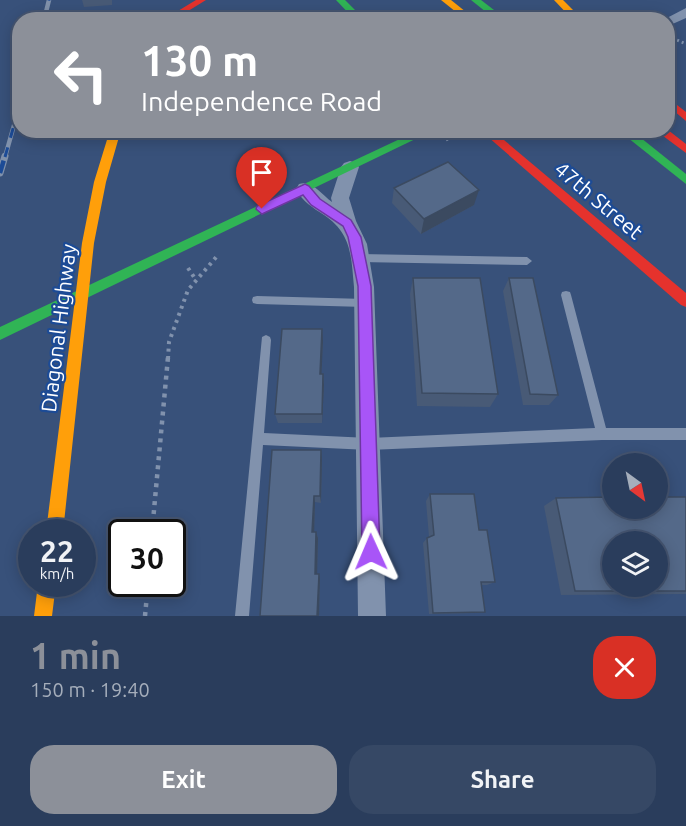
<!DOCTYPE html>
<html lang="en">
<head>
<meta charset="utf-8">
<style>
	body { margin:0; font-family:Ubuntu,sans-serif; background:#364865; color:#f1f3f6; height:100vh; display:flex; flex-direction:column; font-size:22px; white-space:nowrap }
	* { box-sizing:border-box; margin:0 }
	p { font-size:20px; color:#a5aebb }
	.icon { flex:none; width:33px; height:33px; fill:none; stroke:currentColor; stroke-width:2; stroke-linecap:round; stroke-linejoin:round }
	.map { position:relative; height:616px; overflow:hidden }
	.details { display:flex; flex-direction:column; background:#2a3d5c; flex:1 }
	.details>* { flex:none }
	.hud { position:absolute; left:12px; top:12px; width:663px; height:126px; border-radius:24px; box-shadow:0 3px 15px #0003,0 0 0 2px #465672; background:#8c9099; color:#fff; overflow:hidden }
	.needle { width:39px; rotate:147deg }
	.controls { position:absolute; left:602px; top:453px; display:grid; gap:12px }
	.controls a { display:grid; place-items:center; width:66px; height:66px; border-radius:50%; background:#2a3d5c; box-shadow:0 3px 15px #0003,0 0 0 2px #465672; font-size:30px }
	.speed { position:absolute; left:18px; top:519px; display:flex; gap:12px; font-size:30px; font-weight:700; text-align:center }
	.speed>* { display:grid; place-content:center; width:78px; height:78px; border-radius:50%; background:#2a3d5c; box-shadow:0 3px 15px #0003,0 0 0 2px #465672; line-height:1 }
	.speed small { font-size:15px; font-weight:400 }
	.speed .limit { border:3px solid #111; border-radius:9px; background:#fff; color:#111 }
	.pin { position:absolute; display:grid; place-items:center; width:51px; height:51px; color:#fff; margin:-62px -26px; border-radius:50% 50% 50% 0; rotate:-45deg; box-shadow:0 0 6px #0007 }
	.pin .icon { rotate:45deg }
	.me { position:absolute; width:66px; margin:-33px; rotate:359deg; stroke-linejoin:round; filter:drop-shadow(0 0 4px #0008) }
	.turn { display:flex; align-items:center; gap:21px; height:126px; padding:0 30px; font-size:27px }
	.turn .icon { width:78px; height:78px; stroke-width:2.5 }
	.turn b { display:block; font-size:42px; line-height:51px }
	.round { display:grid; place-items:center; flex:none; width:63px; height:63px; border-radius:24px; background:#364865 }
	.overview { display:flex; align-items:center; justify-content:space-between; height:102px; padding:0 30px }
	h1 { font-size:36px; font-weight:700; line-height:45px; color:#8c9099 }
	.cta { display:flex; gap:12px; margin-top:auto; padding:12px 30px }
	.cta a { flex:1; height:69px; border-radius:24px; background:#8c9099; color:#fff; font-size:24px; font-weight:700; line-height:69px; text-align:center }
	.cta a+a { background:#364865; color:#f1f3f6 }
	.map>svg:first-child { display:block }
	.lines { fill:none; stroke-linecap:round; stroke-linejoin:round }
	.path-far2 { stroke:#8192ad; stroke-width:3; stroke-dasharray:2 3; stroke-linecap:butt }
	.path-far1 { stroke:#8192ad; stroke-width:4; stroke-dasharray:3 4.5; stroke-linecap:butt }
	.path { stroke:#8192ad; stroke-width:4.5; stroke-dasharray:4 5; stroke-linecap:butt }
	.lane { fill:#8192ad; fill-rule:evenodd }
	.street { fill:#8192ad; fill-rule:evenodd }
	.fast { fill:#30b455; fill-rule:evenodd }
	.slow { fill:#ff9f0a; fill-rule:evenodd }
	.jam { fill:#e5322d; fill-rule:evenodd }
	.rail-far1-casing { stroke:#8091ab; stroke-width:4.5 }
	.rail-casing { stroke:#8091ab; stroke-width:7 }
	.rail-far1 { stroke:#1c4b96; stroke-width:3; stroke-dasharray:10; stroke-linecap:butt }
	.rail { stroke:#1c4b96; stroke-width:4.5; stroke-dasharray:13; stroke-linecap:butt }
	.wall { fill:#485a76 }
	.shaded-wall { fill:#3b4a60 }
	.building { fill:#546989; stroke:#3b4a60; stroke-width:1.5; fill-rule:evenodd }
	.route { fill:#a855f7; stroke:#6d37a1; stroke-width:1.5 }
	.labels { text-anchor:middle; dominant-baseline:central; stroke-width:4.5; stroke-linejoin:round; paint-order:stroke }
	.street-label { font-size:21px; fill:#fff; stroke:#1c4b96 }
</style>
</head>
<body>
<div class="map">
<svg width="686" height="616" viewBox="0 0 686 616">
	<rect width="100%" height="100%" fill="#38517a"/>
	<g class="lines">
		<g class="path-far2">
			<path d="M 598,14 L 611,20"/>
			<path d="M 668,36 L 686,44"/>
			<path d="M 446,140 L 464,132"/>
		</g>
		<g class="path-far1">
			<path d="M 188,268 L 196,280"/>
			<path d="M 168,359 L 169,342 L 188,290 L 218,255"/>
		</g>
		<g class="path">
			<path d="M 152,532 L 168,357"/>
			<path d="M 145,616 L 148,584"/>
		</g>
		<g class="lane">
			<path d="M 360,254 L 527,257 L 532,261 L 527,265 L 360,262 L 355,258 Z"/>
			<path d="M 566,291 L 570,292 L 571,295 L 606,428 L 686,428 L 686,440 L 602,440 L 369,450 L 263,445 L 249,616 L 235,616 L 262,337 L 266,335 L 270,337 L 271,340 L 264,433 L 369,438 L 595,428 L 561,295 L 562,292 Z"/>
			<path d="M 257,296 L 365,299 L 369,300 L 370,303 L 369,306 L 365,307 L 257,304 L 253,303 L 252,300 L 253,297 Z"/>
		</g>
		<g class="street">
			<path d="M 686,8 L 686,18 L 668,26 L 668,20 L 663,20 Z"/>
			<path d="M 350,161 L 356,163 L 359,167 L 349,198 L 356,221 L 367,244 L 374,287 L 386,616 L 358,616 L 354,287 C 351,256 352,234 324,215 C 313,208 302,201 296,189 L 299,184 C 312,180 321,194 332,202 L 331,198 L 341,167 L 344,163 Z"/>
		</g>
		<g class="fast">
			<path d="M 336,0 L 345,0 L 365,20 L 355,20 Z"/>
			<path d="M 471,0 L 481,0 L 507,20 L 496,20 Z"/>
			<path d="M 419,130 L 434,130 L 0,340 L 0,327 Z"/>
			<path d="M 618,130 L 631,130 L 686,174 L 686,184 Z"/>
		</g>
		<g class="slow">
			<path d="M 441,0 L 451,0 L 476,20 L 466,20 Z"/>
			<path d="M 554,0 L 563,0 L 583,20 L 573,20 Z"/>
			<path d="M 110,130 L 121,130 L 106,182 L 94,243 L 63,532 L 46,532 L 82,243 L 94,182 Z"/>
			<path d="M 38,584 L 56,584 L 52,616 L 34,616 Z"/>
		</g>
		<g class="jam">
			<path d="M 196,0 L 206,0 L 180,16 L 173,14 Z"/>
			<path d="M 668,98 L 686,112 L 686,121 L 668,106 Z"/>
			<path d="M 480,130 L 492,130 L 686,293 L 686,307 L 681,305 Z"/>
			<path d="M 655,130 L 668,130 L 686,144 L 686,153 Z"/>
		</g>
		<g class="rail-far1-casing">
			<g id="rail-far1">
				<path d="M 44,20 L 49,0"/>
				<path d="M 5,157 L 20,104"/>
			</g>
		</g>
		<g class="rail-casing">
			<path id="rail" d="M 0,173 L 5,156"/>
		</g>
		<use href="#rail-far1" class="rail-far1"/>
		<use href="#rail" class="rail"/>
	</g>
	<g class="wall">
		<path d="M 82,0 L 112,0 L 112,5 L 84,7 Z"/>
		<path d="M 394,188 L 474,205 L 421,234 L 392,203 Z"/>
		<path d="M 413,278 L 498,394 L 490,407 L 417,406 L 410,294 Z"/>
		<path d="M 509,278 L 558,395 L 549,405 L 523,405 L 503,291 Z"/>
		<path d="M 323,341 L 321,374 L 323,374 L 324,385 L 322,423 L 278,423 L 275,414 Z"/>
		<path d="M 322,458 L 321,503 L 315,502 L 314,532 L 316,532 L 318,538 L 317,574 L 320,578 L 319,616 L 260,616 Z"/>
		<path d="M 430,494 L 479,530 L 495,582 L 487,585 L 481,585 L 485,612 L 477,613 L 429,614 L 423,543 L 427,538 L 429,537 L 426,501 Z"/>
		<path d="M 686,497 L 686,594 L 561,595 L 544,506 L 556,498 Z"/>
	</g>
	<g class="shaded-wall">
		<path d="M 479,190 L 474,205 L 421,234 L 424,219 Z"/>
		<path d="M 322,329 L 323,341 L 321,385 L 320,374 Z"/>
		<path d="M 323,374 L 324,385 L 322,423 L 322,414 Z"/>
		<path d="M 321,450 L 322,458 L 321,503 L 320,496 Z"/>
		<path d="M 314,496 L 315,502 L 314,537 L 312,532 Z"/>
		<path d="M 316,532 L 318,538 L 317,578 L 315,574 Z"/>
		<path d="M 319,574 L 320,578 L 319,616 L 317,616 Z"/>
	</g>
	<g class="building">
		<path d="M 448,162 L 479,190 L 424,219 L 394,188 Z"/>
		<path d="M 413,278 L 480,278 L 498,394 L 422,393 Z"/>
		<path d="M 509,278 L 533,278 L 558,395 L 530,394 Z"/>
		<path d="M 282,329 L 322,329 L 320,374 L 323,374 L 322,414 L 275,414 Z"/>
		<path d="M 272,450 L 321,450 L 320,496 L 314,496 L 312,532 L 316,532 L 315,574 L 319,574 L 317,616 L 260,616 Z"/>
		<path d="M 430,494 L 474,494 L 479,530 L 487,530 L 495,582 L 481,582 L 485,612 L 433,613 L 427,538 L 434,535 Z"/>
		<path d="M 612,497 L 612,508 L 657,508 L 657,497 L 686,497 L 686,591 L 575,591 L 556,498 ZM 612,542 L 657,542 L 657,586 L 612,586 Z"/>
	</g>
	<path class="route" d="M 305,184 L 309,186 L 320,199 L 351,220 L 361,237 L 371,286 L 380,552 L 377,558 L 371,560 L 365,558 L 362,552 L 358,286 L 348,237 L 343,226 L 311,205 L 303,195 L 262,214 L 256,209 L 257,206 Z"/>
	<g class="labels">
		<g class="street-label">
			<text transform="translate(599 200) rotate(40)">47th Street</text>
			<text transform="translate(58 328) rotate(-83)">Diagonal Highway</text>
		</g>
	</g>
</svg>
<div class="controls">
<a><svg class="needle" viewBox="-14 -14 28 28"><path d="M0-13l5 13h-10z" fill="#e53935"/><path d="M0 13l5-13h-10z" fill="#a5aebb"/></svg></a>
<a><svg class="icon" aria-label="layers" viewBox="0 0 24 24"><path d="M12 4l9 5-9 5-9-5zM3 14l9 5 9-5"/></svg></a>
</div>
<div class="speed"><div>22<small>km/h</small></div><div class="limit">30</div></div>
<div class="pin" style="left:262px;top:209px;background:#d93025"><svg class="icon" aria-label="arrive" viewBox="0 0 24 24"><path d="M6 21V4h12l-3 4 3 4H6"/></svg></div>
<svg class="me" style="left:371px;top:552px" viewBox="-20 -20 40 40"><path d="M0-17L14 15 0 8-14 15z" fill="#a855f7" stroke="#fff" stroke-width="4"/></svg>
<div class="hud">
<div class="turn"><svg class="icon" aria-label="left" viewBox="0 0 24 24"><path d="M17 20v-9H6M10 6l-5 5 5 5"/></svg><div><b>130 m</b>Independence Road</div></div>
</div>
</div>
<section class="details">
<div class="overview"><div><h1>1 min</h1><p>150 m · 19:40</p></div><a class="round" style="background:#d93025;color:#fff"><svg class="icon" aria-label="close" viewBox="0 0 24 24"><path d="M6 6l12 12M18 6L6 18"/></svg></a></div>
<div class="cta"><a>Exit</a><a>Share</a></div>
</section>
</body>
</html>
